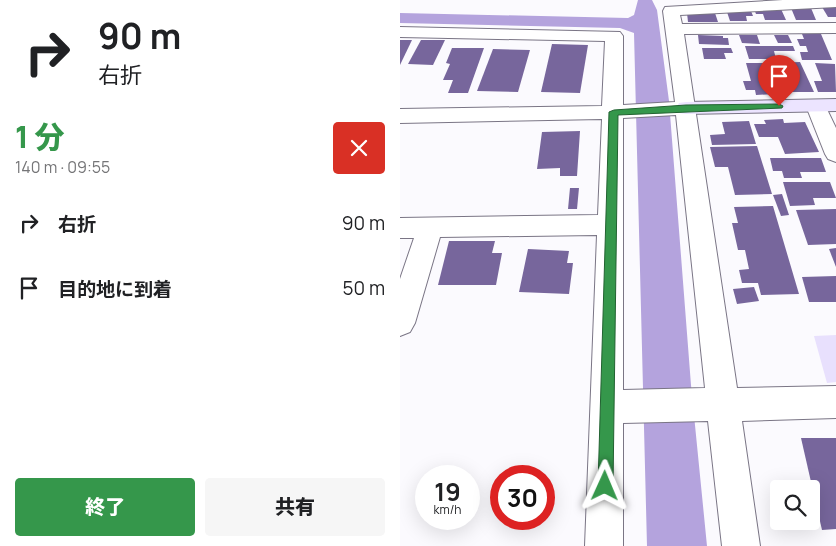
<!DOCTYPE html>
<html lang="ja">
<head>
<meta charset="utf-8">
<style>
	body { margin:0; font-family:Manrope,"Noto Sans JP",sans-serif; background:#f6f6f6; color:#202124; height:100vh; display:flex; flex-direction:column; font-size:19px; white-space:nowrap }
	* { box-sizing:border-box; margin:0 }
	p { font-size:16px; color:#757577 }
	.icon { flex:none; width:28px; height:28px; fill:none; stroke:currentColor; stroke-width:2; stroke-linecap:round; stroke-linejoin:round }
	.map { position:relative; flex:1; overflow:hidden }
	.panel { display:flex; flex-direction:column; background:#fff; width:400px }
	.panel>* { flex:none }
	.guide { background:#fff; color:#202124; overflow:hidden }
	.controls { position:absolute; left:370px; top:480px; display:grid; gap:10px }
	.controls a { display:grid; place-items:center; width:50px; height:50px; border-radius:5px; background:#fff; box-shadow:0 5px 20px #0002; font-size:25px }
	.speed { position:absolute; left:15px; top:465px; display:flex; gap:10px; font-size:25px; font-weight:700; text-align:center }
	.speed>* { display:grid; place-content:center; width:65px; height:65px; border-radius:50%; background:#fff; box-shadow:0 5px 20px #0002; line-height:1 }
	.speed small { font-size:12px; font-weight:400 }
	.speed .limit { border:8px solid #d22; background:#fff; color:#111 }
	.pin { position:absolute; display:grid; place-items:center; width:42px; height:42px; color:#fff; margin:-51px -21px; border-radius:50% 50% 50% 0; rotate:-45deg; box-shadow:0 0 5px #0007 }
	.pin .icon { rotate:45deg }
	.me { position:absolute; width:55px; margin:-28px; rotate:1deg; stroke-linejoin:round; filter:drop-shadow(0 0 4px #0008) }
	.turn { display:flex; align-items:center; gap:18px; height:105px; padding:0 15px; font-size:22px }
	.turn .icon { width:65px; height:65px; stroke-width:2.5 }
	.turn b { display:block; font-size:35px; line-height:42px }
	.round { display:grid; place-items:center; flex:none; width:52px; height:52px; border-radius:5px; background:#f6f6f6 }
	.overview { display:flex; align-items:center; justify-content:space-between; height:85px; padding:0 15px }
	h1 { font-size:30px; font-weight:800; line-height:38px; color:#35974b }
	.button { display:flex; gap:10px; margin-top:auto; padding:10px 15px }
	.button a { flex:1; height:58px; border-radius:5px; background:#35974b; color:#fff; font-size:20px; font-weight:800; line-height:58px; text-align:center }
	.button a+a { background:#f6f6f6; color:#202124 }
	ul { padding:0; list-style:none }
	li { display:flex; align-items:center; gap:15px; height:65px; padding:0 15px }
	li div { flex:1 }
	li b { display:block; font-size:19px }
	li em { font-style:normal }
	main { display:flex; flex:1; min-height:0 }
	.map>svg:first-child { display:block }
	.green { fill:#e8e0fd }
	.water { fill:#b4a3dd }
	.building { fill:#77669c }
	.lines { fill:none; stroke-linecap:round; stroke-linejoin:round }
	.street-casing { stroke:#7a7585; stroke-width:2 }
	.secondary-casing { stroke:#7a7585; stroke-width:2 }
	.street { fill:#fff; fill-rule:evenodd }
	.secondary { fill:#ece4ff; fill-rule:evenodd }
	.route { fill:#35974b; stroke:#226231 }
</style>
</head>
<body>
<main>
<section class="panel">
<div class="guide">
<div class="turn"><svg class="icon" aria-label="right" viewBox="0 0 24 24"><path d="M7 20v-9h11M14 6l5 5-5 5"/></svg><div><b>90 m</b>右折</div></div>
</div>
<div class="overview"><div><h1>1 分</h1><p>140 m · 09:55</p></div><a class="round" style="background:#d93025;color:#fff"><svg class="icon" aria-label="close" viewBox="0 0 24 24"><path d="M6 6l12 12M18 6L6 18"/></svg></a></div>
<ul>
<li><svg class="icon" aria-label="right" viewBox="0 0 24 24"><path d="M7 20v-9h11M14 6l5 5-5 5"/></svg><div><b>右折</b></div><em>90 m</em></li>
<li><svg class="icon" aria-label="arrive" viewBox="0 0 24 24"><path d="M6 21V4h12l-3 4 3 4H6"/></svg><div><b>目的地に到着</b></div><em>50 m</em></li>
</ul>
<div class="button"><a>終了</a><a>共有</a></div>
</section>
<div class="map">
<svg width="436" height="546" viewBox="0 0 436 546">
	<rect width="100%" height="100%" fill="#fbfafe"/>
	<path class="green" d="M 436,335 L 436,382 L 427,383 L 414,336 Z"/>
	<path class="water" d="M 238,0 L 252,0 L 257,10 L 269,101 L 291,385 L 307,546 L 247,546 L 234,33 L 220,28 L 0,23 L 0,13 L 228,18 L 234,15 Z"/>
	<g class="building">
		<path d="M 436,6 L 436,17 L 428,17 L 422,7 Z"/>
		<path d="M 391,8 L 411,8 L 416,20 L 396,20 Z"/>
		<path d="M 354,9 L 381,9 L 386,20 L 365,20 L 363,14 L 356,14 Z"/>
		<path d="M 351,11 L 353,16 L 346,16 L 347,21 L 330,21 L 327,12 Z"/>
		<path d="M 287,13 L 315,13 L 318,22 L 288,22 Z"/>
		<path d="M 402,34 L 421,34 L 432,60 L 402,60 L 400,52 L 408,52 L 406,46 L 400,46 L 397,39 L 404,39 Z"/>
		<path d="M 298,35 L 323,36 L 323,38 L 328,38 L 329,45 L 299,44 Z"/>
		<path d="M 339,35 L 357,35 L 360,44 L 342,43 Z"/>
		<path d="M 374,35 L 388,35 L 392,43 L 378,43 Z"/>
		<path d="M 0,40 L 12,40 L 0,65 Z"/>
		<path d="M 21,40 L 45,40 L 33,65 L 8,64 Z"/>
		<path d="M 152,44 L 188,45 L 180,93 L 141,92 Z"/>
		<path d="M 345,46 L 393,46 L 395,51 L 374,51 L 376,59 L 349,59 Z"/>
		<path d="M 52,48 L 84,48 L 68,93 L 48,93 L 53,80 L 43,80 L 50,64 L 46,63 Z"/>
		<path d="M 302,48 L 331,48 L 333,53 L 324,53 L 326,59 L 304,59 Z"/>
		<path d="M 93,49 L 130,50 L 118,92 L 77,91 Z"/>
		<path d="M 400,62 L 414,92 L 390,92 L 382,72 L 376,72 L 372,63 Z"/>
		<path d="M 346,63 L 364,63 L 376,94 L 356,95 L 355,90 L 346,90 L 343,81 L 351,81 Z"/>
		<path d="M 415,63 L 435,64 L 436,92 L 418,92 L 414,81 L 422,81 Z"/>
		<path d="M 383,119 L 384,123 L 405,122 L 419,152 L 385,154 L 378,137 L 359,137 L 354,124 L 366,124 L 364,120 Z"/>
		<path d="M 349,121 L 356,144 L 312,145 L 310,135 L 325,134 L 322,122 Z"/>
		<path d="M 180,131 L 177,176 L 160,176 L 160,168 L 137,169 L 142,132 Z"/>
		<path d="M 357,146 L 372,194 L 335,195 L 328,167 L 315,167 L 310,147 Z"/>
		<path d="M 370,158 L 421,158 L 426,172 L 400,172 L 402,178 L 384,178 L 382,171 L 373,171 Z"/>
		<path d="M 383,182 L 430,182 L 436,198 L 413,198 L 415,205 L 390,206 Z"/>
		<path d="M 170,188 L 179,188 L 177,209 L 168,209 Z"/>
		<path d="M 382,194 L 389,215 L 381,216 L 373,195 Z"/>
		<path d="M 373,206 L 399,294 L 361,295 L 358,283 L 342,283 L 339,270 L 349,269 L 345,250 L 338,250 L 332,223 L 338,223 L 334,207 Z"/>
		<path d="M 436,209 L 436,244 L 408,245 L 396,210 Z"/>
		<path d="M 49,241 L 95,241 L 92,253 L 102,253 L 96,285 L 38,285 Z"/>
		<path d="M 436,248 L 436,267 L 429,249 Z"/>
		<path d="M 128,249 L 169,251 L 167,263 L 173,263 L 169,294 L 119,292 Z"/>
		<path d="M 436,276 L 436,302 L 409,302 L 402,277 Z"/>
		<path d="M 354,287 L 359,301 L 337,304 L 333,289 Z"/>
		<path d="M 401,438 L 436,438 L 436,529 L 422,530 Z"/>
	</g>
	<g class="lines">
		<g class="street-casing">
			<g id="street">
				<path d="M 383,0 L 436,0 L 436,7 L 280,15 L 282,24 L 436,23 L 436,33 L 284,34 L 337,388 L 436,386 L 436,418 L 342,421 L 360,546 L 322,546 L 308,421 L 223,423 L 223,546 L 185,546 L 197,235 L 40,237 L 15,323 L 10,332 L 0,336 L 0,279 L 14,238 L 0,238 L 0,218 L 198,215 L 202,119 L 0,123 L 0,109 L 202,106 L 205,41 L 0,37 L 0,27 L 220,32 L 223,36 L 223,105 L 275,102 L 263,11 L 265,7 ZM 276,115 L 305,388 L 223,390 L 223,118 Z"/>
				<path d="M 416,100 L 423,101 L 436,128 L 436,162 L 428,159 L 425,154 L 406,106 L 409,101 Z"/>
			</g>
		</g>
		<g class="secondary-casing">
			<path id="secondary" d="M 436,99 L 436,111 L 286,114 L 279,113 L 276,108 L 279,103 L 286,102 Z"/>
		</g>
		<use href="#street" class="street"/>
		<use href="#secondary" class="secondary"/>
	</g>
	<path class="route" d="M 379,104 L 383,106 L 382,108 L 218,115 L 213,486 L 211,492 L 205,494 L 200,492 L 198,486 L 209,112 L 214,110 L 286,105 Z"/>
</svg>
<div class="controls">
<a><svg class="icon" aria-label="search" viewBox="0 0 24 24"><circle cx="10" cy="10" r="6"/><path d="M15 15l6 6"/></svg></a>
</div>
<div class="speed"><div>19<small>km/h</small></div><div class="limit">30</div></div>
<div class="pin" style="left:379px;top:106px;background:#d93025"><svg class="icon" aria-label="arrive" viewBox="0 0 24 24"><path d="M6 21V4h12l-3 4 3 4H6"/></svg></div>
<svg class="me" style="left:205px;top:486px" viewBox="-20 -20 40 40"><path d="M0-17L14 15 0 8-14 15z" fill="#35974b" stroke="#fff" stroke-width="4"/></svg>
</div>
</main>
</body>
</html>
